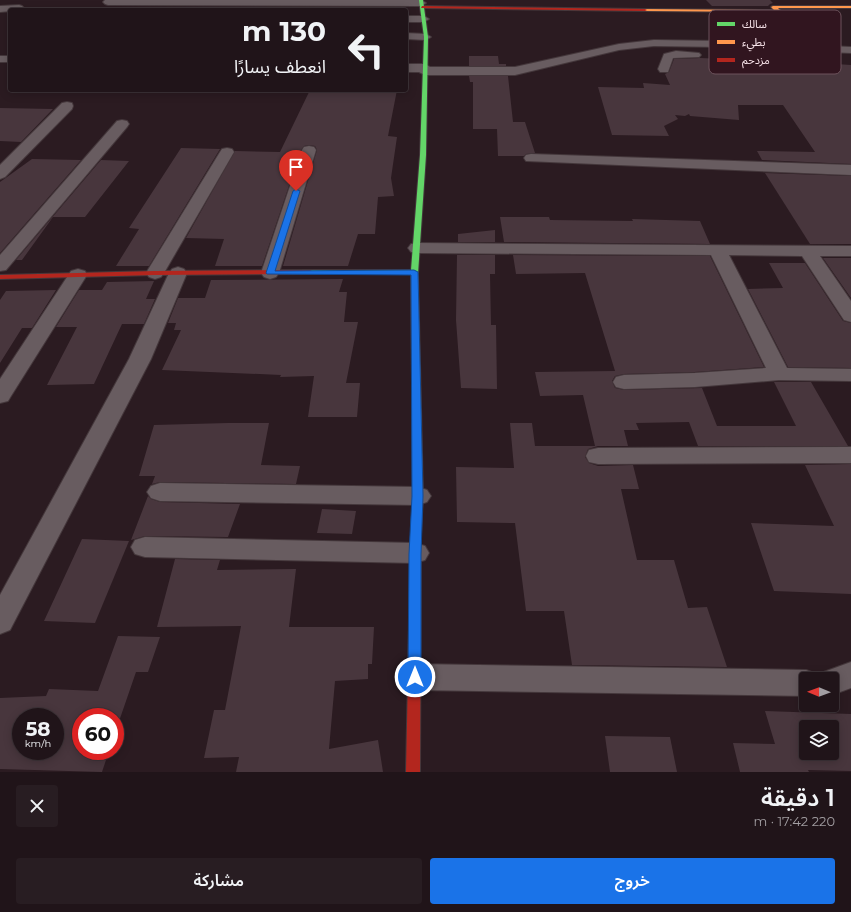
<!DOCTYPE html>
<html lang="ar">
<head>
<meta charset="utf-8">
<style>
	body { margin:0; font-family:Montserrat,"Noto Sans Arabic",sans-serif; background:#281d22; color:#f1f3f6; direction:rtl; height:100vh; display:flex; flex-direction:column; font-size:15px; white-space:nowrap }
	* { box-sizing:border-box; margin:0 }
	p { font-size:13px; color:#a29ea2 }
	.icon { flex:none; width:22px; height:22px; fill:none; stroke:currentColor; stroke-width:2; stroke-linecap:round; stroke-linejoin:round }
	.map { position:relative; height:772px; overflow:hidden; direction:ltr }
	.drawer { display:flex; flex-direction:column; background:#201419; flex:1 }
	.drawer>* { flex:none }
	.banner { position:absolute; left:8px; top:8px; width:400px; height:84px; border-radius:4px; box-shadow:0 2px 10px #0003,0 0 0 1px #3d3338; direction:rtl; background:#201419; color:#f1f3f6; overflow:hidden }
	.needle { width:26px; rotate:271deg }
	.tools { position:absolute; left:799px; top:672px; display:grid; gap:8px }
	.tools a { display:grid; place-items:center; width:40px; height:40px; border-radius:4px; background:#201419; box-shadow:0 2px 10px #0003,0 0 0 1px #3d3338; font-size:20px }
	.speed { position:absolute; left:12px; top:708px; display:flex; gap:8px; font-size:20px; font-weight:700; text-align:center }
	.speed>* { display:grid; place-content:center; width:52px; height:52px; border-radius:50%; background:#201419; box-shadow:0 2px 10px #0003,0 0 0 1px #3d3338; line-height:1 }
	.speed small { font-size:10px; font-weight:400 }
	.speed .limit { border:6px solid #d22; background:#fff; color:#111 }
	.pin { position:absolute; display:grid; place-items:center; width:34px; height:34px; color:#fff; margin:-41px -17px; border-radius:50% 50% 50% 0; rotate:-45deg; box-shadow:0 0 4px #0007 }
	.pin .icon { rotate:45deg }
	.me { position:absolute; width:44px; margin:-22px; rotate:0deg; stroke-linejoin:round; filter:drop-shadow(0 0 3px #0008) }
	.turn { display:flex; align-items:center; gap:14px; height:84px; padding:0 16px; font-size:18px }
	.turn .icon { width:52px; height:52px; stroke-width:2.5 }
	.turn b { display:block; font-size:28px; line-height:34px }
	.round { display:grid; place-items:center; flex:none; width:42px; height:42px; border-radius:4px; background:#281d22 }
	.summary { display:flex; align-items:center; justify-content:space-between; height:68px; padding:0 16px }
	h1 { font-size:24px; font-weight:600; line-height:30px }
	.button { display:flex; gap:8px; margin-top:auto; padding:8px 16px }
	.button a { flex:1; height:46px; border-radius:4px; background:#1a73e8; color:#fff; font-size:16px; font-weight:600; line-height:46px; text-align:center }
	.button a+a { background:#281d22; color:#f1f3f6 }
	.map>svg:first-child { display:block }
	.building { fill:#48363d; fill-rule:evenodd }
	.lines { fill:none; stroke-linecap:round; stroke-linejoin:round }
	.street-casing { stroke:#44373b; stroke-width:2 }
	.fast-casing { stroke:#44373b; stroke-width:2 }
	.slow-casing { stroke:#44373b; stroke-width:2 }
	.jam-casing { stroke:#44373b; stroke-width:2 }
	.street { fill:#685c60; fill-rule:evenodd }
	.fast { fill:#63d668; fill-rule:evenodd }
	.slow { fill:#ff974d; fill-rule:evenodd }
	.jam { fill:#b3261e; fill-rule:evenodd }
	.route { fill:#1a73e8; stroke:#114b97 }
	.key { fill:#31151f; stroke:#6d535c; stroke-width:1 }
	.key-label { font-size:11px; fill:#f8e4ea }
</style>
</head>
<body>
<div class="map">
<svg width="851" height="772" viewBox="0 0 851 772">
	<rect width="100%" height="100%" fill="#2b1b21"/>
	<g class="building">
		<path d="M 706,0 L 770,0 L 773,3 L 770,4 L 768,6 L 712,6 Z"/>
		<path d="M 742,49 L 825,53 L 836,64 L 851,65 L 851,164 L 762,160 L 757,151 L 815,152 L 783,105 L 738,105 L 739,120 L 690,116 L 689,114 L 685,116 L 675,115 L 678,119 L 664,126 L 669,136 L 612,135 L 598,87 L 644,88 L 643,83 L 670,85 L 665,74 L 669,72 L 674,59 L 700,58 L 752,60 Z"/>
		<path d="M 469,56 L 498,56 L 499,64 L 506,64 L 506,66 L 469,66 Z"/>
		<path d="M 469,76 L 508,76 L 513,122 L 525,122 L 535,153 L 526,154 L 524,156 L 498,156 L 497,129 L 473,129 L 473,82 L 470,82 Z"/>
		<path d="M 310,90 L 397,90 L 388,136 L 397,137 L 391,178 L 394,196 L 378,197 L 375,234 L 358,234 L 348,266 L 283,266 L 317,150 L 315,146 L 309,145 L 304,146 L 301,150 L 262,266 L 215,266 L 224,239 L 186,238 L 235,151 L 280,152 Z"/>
		<path d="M 0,108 L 53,109 L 21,142 L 0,141 Z"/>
		<path d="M 181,148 L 220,149 L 149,266 L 116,266 L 139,229 L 129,228 Z"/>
		<path d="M 32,159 L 81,160 L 0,253 L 0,182 Z"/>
		<path d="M 101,160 L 129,161 L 85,217 L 53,217 L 22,260 L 16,260 Z"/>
		<path d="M 765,173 L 851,176 L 851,244 L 810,244 Z"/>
		<path d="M 500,217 L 549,217 L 550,220 L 633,221 L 632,219 L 700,221 L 710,244 L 504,242 Z"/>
		<path d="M 495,230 L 495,242 L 458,242 L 458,234 Z"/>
		<path d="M 457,255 L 495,255 L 495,274 L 490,274 L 491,325 L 496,325 L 497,389 L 461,388 L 456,320 Z"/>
		<path d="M 513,255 L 710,256 L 764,367 L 695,372 L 624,374 L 615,376 L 612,381 L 615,388 L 624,390 L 702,388 L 717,426 L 796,426 L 774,382 L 811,382 L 848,446 L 698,446 L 689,422 L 636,423 L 639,430 L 624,430 L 628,446 L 598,446 L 588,449 L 585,457 L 589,463 L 598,466 L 633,465 L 639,489 L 621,489 L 637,560 L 674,560 L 688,608 L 707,607 L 727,667 L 572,665 L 564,611 L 526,611 L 515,523 L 457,522 L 456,467 L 514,468 L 510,423 L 532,423 L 535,446 L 595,446 L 583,395 L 540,396 L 535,372 L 615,371 L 585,273 L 516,274 Z"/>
		<path d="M 823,258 L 851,258 L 851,298 Z"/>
		<path d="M 769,263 L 805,263 L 843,321 L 851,323 L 851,368 L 788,367 L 748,289 L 783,288 Z"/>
		<path d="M 343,279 L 339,292 L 347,292 L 344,322 L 358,322 L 346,383 L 360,383 L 357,417 L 308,417 L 314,376 L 280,377 L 281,375 L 162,370 L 181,330 L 174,330 L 176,323 L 168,323 L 178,298 L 205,298 L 211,280 Z"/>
		<path d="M 154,281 L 146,299 L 155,299 L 144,324 L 122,324 L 94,384 L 47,385 L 77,327 L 56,327 L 79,290 L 102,290 L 107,282 Z"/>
		<path d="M 56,290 L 32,328 L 22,328 L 0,363 L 0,300 L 6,291 Z"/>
		<path d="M 228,423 L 269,423 L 261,465 L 300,466 L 296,484 L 160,482 L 152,484 L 155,476 L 139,476 L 154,425 Z"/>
		<path d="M 851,464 L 851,594 L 774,591 L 751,523 L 834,526 L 805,465 Z"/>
		<path d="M 148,496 L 151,499 L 160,502 L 240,504 L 228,537 L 145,536 L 131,540 Z"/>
		<path d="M 322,509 L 356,511 L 352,534 L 317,533 Z"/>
		<path d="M 82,539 L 129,541 L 95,623 L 44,621 Z"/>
		<path d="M 175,559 L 220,560 L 217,570 L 296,569 L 289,627 L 374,627 L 372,664 L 368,664 L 368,679 L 335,681 L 329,749 L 378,740 L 383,772 L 236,772 L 239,757 L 204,758 L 214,710 L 225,710 L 241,626 L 157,627 Z"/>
		<path d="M 118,636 L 160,637 L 148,672 L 136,672 L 115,733 L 115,717 L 81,717 L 81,751 L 109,751 L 102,772 L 0,769 L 0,698 L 46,696 L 49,689 L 98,691 ZM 21,717 L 55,717 L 55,751 L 21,751 Z"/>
		<path d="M 765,711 L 851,714 L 851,771 L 808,770 L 809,772 L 740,772 L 733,743 L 775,744 ZM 806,727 L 832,727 L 832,753 L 806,753 Z"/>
		<path d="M 605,736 L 670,737 L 677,772 L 610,772 Z"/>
	</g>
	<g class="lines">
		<g class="street-casing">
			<g id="street">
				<path d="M 105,0 L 421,0 L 426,3 L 421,6 L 108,5 L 105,4 L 103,2 Z"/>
				<path d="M 19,5 L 22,6 L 24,8 L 23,10 L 0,12 L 0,6 Z"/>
				<path d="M 406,16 L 424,16 L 429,19 L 424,22 L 406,22 Z"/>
				<path d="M 406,33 L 426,34 L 431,37 L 426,40 L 406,39 Z"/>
				<path d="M 654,40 L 721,41 L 851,47 L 851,53 L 721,47 L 654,46 L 619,50 L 515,75 L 425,75 L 419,72 L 406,72 L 406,64 L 425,64 L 430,67 L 515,67 L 619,44 Z"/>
				<path d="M 676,51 L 699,53 L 701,55 L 699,57 L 673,58 L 668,72 L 660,72 L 658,69 L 664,54 Z"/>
				<rect x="0" y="56" width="10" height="6"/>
				<path d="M 67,102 L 72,103 L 73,106 L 72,109 L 5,177 L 0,179 L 0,165 L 62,103 Z"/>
				<path d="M 122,120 L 127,121 L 129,124 L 127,127 L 6,270 L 0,271 L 0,255 L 117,121 Z"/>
				<path d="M 309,146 L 314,147 L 316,150 L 279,273 L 276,277 L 270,279 L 264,277 L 261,273 L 302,150 L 304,147 Z"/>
				<path d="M 227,148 L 232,149 L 234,152 L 164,273 L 161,277 L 155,279 L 149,277 L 146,273 L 220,152 L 222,149 Z"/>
				<path d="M 531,154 L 851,165 L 851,175 L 526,161 L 524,158 L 526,155 Z"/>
				<path d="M 417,243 L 851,246 L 851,256 L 820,256 L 851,301 L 851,322 L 844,320 L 802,256 L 729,255 L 787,368 L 851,369 L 851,381 L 779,380 L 695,387 L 624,389 L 616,387 L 613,382 L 616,377 L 624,375 L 695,373 L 766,368 L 711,255 L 417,253 L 411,252 L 408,248 L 411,244 Z"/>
				<path d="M 178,267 L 184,269 L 187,273 L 151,359 L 10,630 L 0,634 L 0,595 L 129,359 L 169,273 L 172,269 Z"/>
				<path d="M 78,269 L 85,271 L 87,275 L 11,396 L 8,401 L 0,403 L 0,379 L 71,271 Z"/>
				<path d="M 851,447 L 851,463 L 598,464 L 589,462 L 586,456 L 589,450 L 598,448 Z"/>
				<path d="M 160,483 L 418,487 L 427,490 L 431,496 L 427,502 L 418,505 L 160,501 L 151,498 L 147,492 L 151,486 Z"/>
				<path d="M 145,537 L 415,543 L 425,546 L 429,553 L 425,560 L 415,563 L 145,557 L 135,554 L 131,547 L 135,540 Z"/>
				<path d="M 851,662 L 851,688 L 832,695 L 832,679 L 806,679 L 806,696 L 415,690 L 404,686 L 399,677 L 404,668 L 415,664 L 806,670 L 817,674 L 819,677 L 821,673 Z"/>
			</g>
		</g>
		<g class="fast-casing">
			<path id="fast" d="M 419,0 L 423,0 L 428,37 L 426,155 L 418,274 L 414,276 L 410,274 L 307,274 L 306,272 L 310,270 L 411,270 L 420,155 L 424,37 Z"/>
		</g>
		<g class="slow-casing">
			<g id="slow">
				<path d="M 773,6 L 851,6 L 851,8 L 778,8 L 781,11 L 779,12 L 645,11 L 643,10 L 645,9 L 774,10 L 771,7 Z"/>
				<path d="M 411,272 L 417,272 L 418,274 L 423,496 L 421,534 L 420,537 L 416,538 L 412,537 L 411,534 L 413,496 Z"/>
			</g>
		</g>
		<g class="jam-casing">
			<g id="jam">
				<path d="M 422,6 L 645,9 L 647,10 L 645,11 L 421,8 Z"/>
				<path d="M 310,270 L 314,272 L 313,274 L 155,275 L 0,279 L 0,275 L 155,271 Z"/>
				<path d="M 416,530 L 420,531 L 421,534 L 420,772 L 406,772 L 411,534 L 412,531 Z"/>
			</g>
		</g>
		<use href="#street" class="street"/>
		<use href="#fast" class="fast"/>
		<use href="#slow" class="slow"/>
		<use href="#jam" class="jam"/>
	</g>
	<path class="route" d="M 296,189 L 300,191 L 275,271 L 414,270 L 418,272 L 423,496 L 421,554 L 421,677 L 419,681 L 415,683 L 410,681 L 408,677 L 409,554 L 412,496 L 411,275 L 267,274 L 266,273 L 293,191 Z"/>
	<rect x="709" y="10" width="132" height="64" rx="6" class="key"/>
	<rect x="717" y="22" width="18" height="4" fill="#63d668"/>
	<rect x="717" y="40" width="18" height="4" fill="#ff974d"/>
	<rect x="717" y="58" width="18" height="4" fill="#b3261e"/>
	<g class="key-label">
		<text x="742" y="28">سالك</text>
		<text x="742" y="46">بطيء</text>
		<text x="742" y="64">مزدحم</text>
	</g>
</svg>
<div class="tools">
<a><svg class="needle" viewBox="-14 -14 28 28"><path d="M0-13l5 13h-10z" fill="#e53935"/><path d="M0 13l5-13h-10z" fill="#a29ea2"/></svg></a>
<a><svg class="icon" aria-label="layers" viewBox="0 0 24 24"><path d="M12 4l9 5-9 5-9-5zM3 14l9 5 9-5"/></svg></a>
</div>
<div class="speed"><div>58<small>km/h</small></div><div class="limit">60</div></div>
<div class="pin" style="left:296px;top:191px;background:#d93025"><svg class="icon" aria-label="arrive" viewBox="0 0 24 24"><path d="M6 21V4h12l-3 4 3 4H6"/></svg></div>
<svg class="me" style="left:415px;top:677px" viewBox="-20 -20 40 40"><circle r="17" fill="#1a73e8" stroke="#fff" stroke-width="3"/><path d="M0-11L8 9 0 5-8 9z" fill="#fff"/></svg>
<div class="banner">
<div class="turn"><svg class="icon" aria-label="left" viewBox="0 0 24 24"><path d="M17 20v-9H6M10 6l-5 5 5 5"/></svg><div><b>130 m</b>انعطف يسارًا</div></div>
</div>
</div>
<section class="drawer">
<div class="summary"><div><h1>1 دقيقة</h1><p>220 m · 17:42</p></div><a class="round"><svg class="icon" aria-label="close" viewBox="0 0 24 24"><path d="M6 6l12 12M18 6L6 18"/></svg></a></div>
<div class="button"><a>خروج</a><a>مشاركة</a></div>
</section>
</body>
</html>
